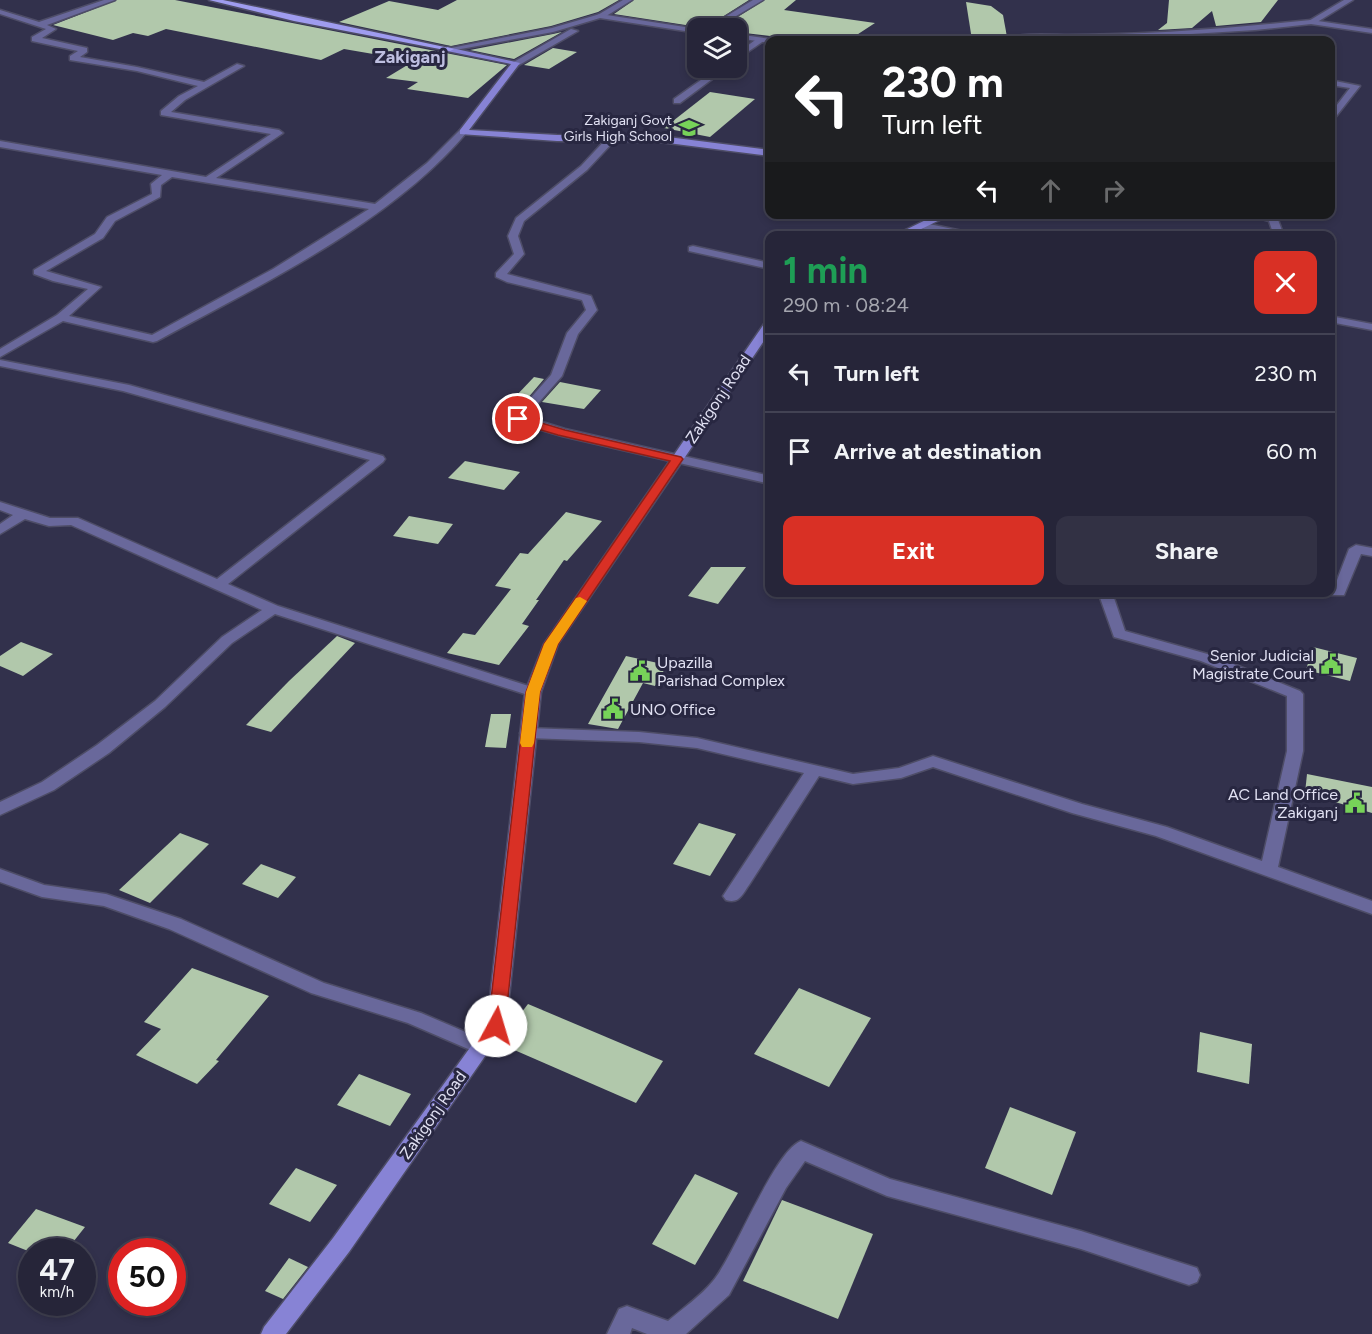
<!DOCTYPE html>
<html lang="en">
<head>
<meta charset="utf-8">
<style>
	body { margin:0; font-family:Figtree,sans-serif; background:#323144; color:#f1f3f6; height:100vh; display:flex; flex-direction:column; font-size:22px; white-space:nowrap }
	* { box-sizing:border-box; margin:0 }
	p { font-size:20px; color:#a4a5ae }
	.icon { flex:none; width:33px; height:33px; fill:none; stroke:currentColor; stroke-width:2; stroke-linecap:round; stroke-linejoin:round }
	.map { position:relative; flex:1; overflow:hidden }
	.side { position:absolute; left:765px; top:231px; width:570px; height:366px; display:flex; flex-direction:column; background:#262539; border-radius:12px; box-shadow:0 3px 9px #0003,0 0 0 2px #424253 }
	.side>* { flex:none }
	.hud { position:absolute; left:765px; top:36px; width:570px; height:183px; border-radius:12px; box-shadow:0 3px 9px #0003,0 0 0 2px #424253; background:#202124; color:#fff; overflow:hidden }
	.fabs { position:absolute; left:687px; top:18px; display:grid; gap:12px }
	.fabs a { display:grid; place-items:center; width:60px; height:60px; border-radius:12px; background:#262539; box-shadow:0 3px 9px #0003,0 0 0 2px #424253; font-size:30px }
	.speed { position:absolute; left:18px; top:1238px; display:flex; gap:12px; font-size:30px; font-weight:700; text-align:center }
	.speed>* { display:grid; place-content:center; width:78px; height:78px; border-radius:50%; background:#262539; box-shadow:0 3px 9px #0003,0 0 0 2px #424253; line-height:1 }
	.speed small { font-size:15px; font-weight:400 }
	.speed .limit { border:9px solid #d22; background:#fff; color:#111 }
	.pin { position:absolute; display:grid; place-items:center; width:51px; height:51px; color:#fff; margin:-26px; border:3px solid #fff; border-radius:50%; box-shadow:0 2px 6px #0007 }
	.me { position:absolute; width:66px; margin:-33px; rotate:6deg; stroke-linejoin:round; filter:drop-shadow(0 0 4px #0008) }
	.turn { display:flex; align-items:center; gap:21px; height:126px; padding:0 18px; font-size:27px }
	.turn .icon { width:78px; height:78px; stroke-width:2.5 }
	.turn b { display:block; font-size:42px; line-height:51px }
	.lanes { display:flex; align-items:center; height:57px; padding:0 18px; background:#0003; justify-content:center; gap:30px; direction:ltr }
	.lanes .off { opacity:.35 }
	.round { display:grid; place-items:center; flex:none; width:63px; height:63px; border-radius:12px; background:#323144 }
	.summary { display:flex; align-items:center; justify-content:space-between; height:102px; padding:0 18px }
	h1 { font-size:36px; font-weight:700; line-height:45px; color:#1e9e55 }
	.cta { display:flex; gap:12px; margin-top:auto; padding:12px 18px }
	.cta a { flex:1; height:69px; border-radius:12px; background:#d93025; color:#fff; font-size:24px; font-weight:700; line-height:69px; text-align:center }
	.cta a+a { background:#323144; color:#f1f3f6 }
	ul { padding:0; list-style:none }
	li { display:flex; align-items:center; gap:18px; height:78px; padding:0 18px; border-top:2px solid #424253 }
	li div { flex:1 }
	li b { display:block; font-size:22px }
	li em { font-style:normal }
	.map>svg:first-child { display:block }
	.building { fill:#b1c8ab }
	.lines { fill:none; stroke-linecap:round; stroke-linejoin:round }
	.minor-casing { stroke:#4e4d67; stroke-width:3 }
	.tertiary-casing { stroke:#4e4d67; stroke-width:3 }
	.secondary-casing { stroke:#4e4d67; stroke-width:3 }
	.primary-casing { stroke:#4e4d67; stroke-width:3 }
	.minor { fill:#69689b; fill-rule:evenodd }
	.tertiary { fill:#69689b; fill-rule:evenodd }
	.secondary { fill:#8783d5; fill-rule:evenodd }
	.primary { fill:#9f9cef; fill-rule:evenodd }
	.route { fill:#d93025; stroke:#8d1f18; stroke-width:1.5 }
	.slow { fill:#f59e0b }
	.labels { text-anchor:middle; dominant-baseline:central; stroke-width:6; stroke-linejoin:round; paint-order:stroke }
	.far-poi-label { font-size:14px; fill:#e1e1f3; stroke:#282741; text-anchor:end }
	.street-label { font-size:16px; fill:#e1e1f3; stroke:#282741 }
	.poi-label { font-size:16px; fill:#e1e1f3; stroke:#282741; text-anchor:end }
	.far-district-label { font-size:18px; font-weight:bold; fill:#bebfe0; stroke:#282741 }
</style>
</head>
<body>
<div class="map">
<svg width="1372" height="1334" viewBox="0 0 1372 1334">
	<rect width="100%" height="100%" fill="#32314c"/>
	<g class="building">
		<path d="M 117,0 L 175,0 L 507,65 L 468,98 L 407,89 L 418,82 L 386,78 L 414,61 L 344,49 L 321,60 L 166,29 L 148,36 L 133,33 L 113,40 L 53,25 Z"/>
		<path d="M 457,0 L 619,0 L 598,12 L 551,26 L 451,46 L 339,22 L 389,1 L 438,10 Z"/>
		<path d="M 634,0 L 749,0 L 705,28 L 614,14 Z"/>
		<path d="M 765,0 L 796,0 L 784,10 L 875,23 L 849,40 L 803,40 L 736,32 L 736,28 L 720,28 Z"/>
		<path d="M 1169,0 L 1278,0 L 1261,22 L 1216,26 L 1212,11 L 1192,28 L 1158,30 L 1167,23 Z"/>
		<path d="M 966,2 L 991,6 L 1003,15 L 1007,37 L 1003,40 L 972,40 Z"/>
		<path d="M 562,32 L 514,59 L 470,50 L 553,34 Z"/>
		<path d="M 553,48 L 577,52 L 549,69 L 524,65 Z"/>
		<path d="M 710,92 L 755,99 L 710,137 L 664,128 Z"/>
		<path d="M 534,377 L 544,379 L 527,399 L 515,397 Z"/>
		<path d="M 560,382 L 601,390 L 584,409 L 542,402 Z"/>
		<path d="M 465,461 L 520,472 L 504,490 L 448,478 Z"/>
		<path d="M 566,512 L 602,521 L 567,561 L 564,560 L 536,600 L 539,600 L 522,624 L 529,626 L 499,665 L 447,653 L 463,633 L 475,635 L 511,589 L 495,586 L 520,553 L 528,554 Z"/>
		<path d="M 409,516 L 453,524 L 438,544 L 393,536 Z"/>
		<path d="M 711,567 L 746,567 L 718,604 L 688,596 Z"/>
		<path d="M 337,636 L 355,643 L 271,732 L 246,725 L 289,681 Z"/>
		<path d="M 21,642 L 53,654 L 23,676 L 0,666 L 0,656 Z"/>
		<path d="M 1313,647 L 1357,658 L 1350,681 L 1306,670 Z"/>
		<path d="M 626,656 L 667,665 L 655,686 L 643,683 L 618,729 L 588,724 Z"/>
		<path d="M 491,714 L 511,714 L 506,748 L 485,747 Z"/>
		<path d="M 1307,774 L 1372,787 L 1372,813 L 1305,793 Z"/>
		<path d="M 699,823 L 736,834 L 710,876 L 673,864 Z"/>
		<path d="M 180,833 L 209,844 L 150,903 L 119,890 Z"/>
		<path d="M 261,864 L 296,877 L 278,898 L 242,884 Z"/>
		<path d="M 192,968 L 269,996 L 216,1060 L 219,1061 L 197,1084 L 136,1055 L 161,1029 L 144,1022 Z"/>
		<path d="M 799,988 L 871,1018 L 829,1087 L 754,1054 Z"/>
		<path d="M 528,1004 L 663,1061 L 636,1103 L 498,1043 Z"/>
		<path d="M 1200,1032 L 1252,1044 L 1249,1084 L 1197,1072 Z"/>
		<path d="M 359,1074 L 411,1094 L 390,1126 L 337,1105 Z"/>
		<path d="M 1010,1107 L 1076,1132 L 1052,1195 L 985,1168 Z"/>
		<path d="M 296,1168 L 337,1185 L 310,1222 L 269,1204 Z"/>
		<path d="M 695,1174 L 738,1193 L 695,1265 L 652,1244 Z"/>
		<path d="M 782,1200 L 873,1234 L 838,1319 L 743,1281 Z"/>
		<path d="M 36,1209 L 85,1227 L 66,1251 L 28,1251 L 8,1243 Z"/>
		<path d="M 289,1258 L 308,1267 L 283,1299 L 265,1291 Z"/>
	</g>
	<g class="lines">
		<g class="minor-casing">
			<g id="minor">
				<path d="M 104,0 L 115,0 L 47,25 L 56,29 L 42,38 L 87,48 L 87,52 L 80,57 L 137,67 L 204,82 L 237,64 L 244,66 L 185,100 L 171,112 L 279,130 L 283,133 L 216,178 L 375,204 L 427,163 L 460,130 L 467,132 C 391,223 260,285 157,341 L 153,342 L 63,321 L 0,357 L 0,349 L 57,315 L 88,289 L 53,281 L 34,274 L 34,270 L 95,234 L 107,217 L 152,194 L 151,184 L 162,175 L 0,147 L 0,141 L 206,177 L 271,134 L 161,115 L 161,111 L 179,96 L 198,86 L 137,71 L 70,60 L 70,56 L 78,51 L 32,41 L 32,37 L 46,29 L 0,14 L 0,10 L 39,22 ZM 172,177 L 369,209 L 273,269 L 152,335 L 69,316 L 101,287 L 46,271 L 103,238 L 115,221 L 160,197 L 161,185 Z"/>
				<path d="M 623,0 L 632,0 L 603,18 L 596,16 Z"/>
				<path d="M 753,0 L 763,0 L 716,28 L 707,28 Z"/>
				<path d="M 1344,0 L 1353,0 L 1314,24 L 1307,22 Z"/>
				<path d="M 758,38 L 765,40 L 736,60 L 736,54 Z"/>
				<path d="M 718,68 L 727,68 L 680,103 L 674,103 L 674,99 Z"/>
				<path d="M 1330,80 L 1360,86 L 1330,124 L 1330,114 L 1350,88 L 1330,85 Z"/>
				<path d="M 608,137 L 616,139 L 587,170 L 524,221 L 518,236 L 524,254 L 507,274 L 591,296 L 597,310 L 578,334 L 562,376 L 526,417 L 565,429 L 770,476 L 770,484 L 562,436 L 514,422 L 512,419 L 551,375 L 567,333 L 586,310 L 582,300 L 507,282 L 496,277 L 496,273 L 514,254 L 508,236 L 516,218 L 581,166 Z"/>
				<path d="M 1244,214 L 1277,217 L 1284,236 L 1274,236 L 1269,221 Z"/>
				<path d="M 924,223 L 972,233 L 977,236 L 955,236 L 920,228 L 919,226 Z"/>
				<path d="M 693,246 L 770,263 L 770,269 L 689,251 L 689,247 Z"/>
				<path d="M 1330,316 L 1372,324 L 1372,330 L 1330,322 Z"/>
				<path d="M 0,360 L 129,385 L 383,456 L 385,459 L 383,462 L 228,584 L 278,606 L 538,689 L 541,692 L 533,697 L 528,695 L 275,614 L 232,643 L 165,707 L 109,753 L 54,790 L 0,815 L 0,802 L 42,782 L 97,745 L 155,701 L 222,637 L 262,610 L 71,525 L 49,526 L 25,519 L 0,534 L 0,524 L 13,515 L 0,510 L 0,502 L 50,518 L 78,518 L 217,579 L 370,460 L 123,391 L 0,366 Z"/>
				<path d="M 1356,545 L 1372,548 L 1372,556 L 1361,554 L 1344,595 L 1325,595 L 1323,592 L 1330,592 L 1330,588 L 1334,588 L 1349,549 Z"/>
				<path d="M 1098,592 L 1112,592 L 1125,631 L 1211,655 L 1300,691 L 1303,694 L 1303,751 L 1278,867 L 1372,901 L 1372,914 L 1156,836 L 1072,813 L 933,767 L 901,778 L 853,784 L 819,776 L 749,885 C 742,895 739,904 726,900 L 723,896 L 804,773 L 697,748 L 639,742 L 528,738 L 520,733 L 528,728 L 639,732 L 697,738 L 853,774 L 899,768 L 933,756 L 1082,804 L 1167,827 L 1262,861 L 1287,751 L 1287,696 L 1201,661 L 1114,637 Z"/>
				<path d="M 0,869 L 44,885 L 106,894 L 181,919 L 324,983 L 421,1013 L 489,1042 L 492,1047 L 489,1052 L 482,1055 L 408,1023 L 311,993 L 169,929 L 104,906 L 42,897 L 0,882 Z"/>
				<path d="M 801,1141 L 890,1179 L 1081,1231 L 1197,1268 L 1200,1275 L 1197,1282 L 1189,1285 L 1081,1249 L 887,1196 L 805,1161 L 786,1188 L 729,1295 L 686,1334 L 647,1334 L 632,1328 L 630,1334 L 607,1334 L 619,1309 L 627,1306 L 668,1321 C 682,1309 701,1296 713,1281 C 735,1255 774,1151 801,1141 Z"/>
			</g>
		</g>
		<g class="tertiary-casing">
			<g id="tertiary">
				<path d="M 600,14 L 698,29 L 698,33 L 600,18 L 553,32 L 450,51 L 446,49 L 552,28 Z"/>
				<path d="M 1311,20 L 1372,29 L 1372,33 L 1311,24 L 1255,30 L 1110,39 L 1005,40 C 1017,32 1053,35 1068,35 C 1149,35 1231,28 1311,20 Z"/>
				<path d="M 571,29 L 578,31 L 519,65 L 512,63 Z"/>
				<path d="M 736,34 L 770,39 L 774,40 L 770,40 L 770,43 L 736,38 Z"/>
			</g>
		</g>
		<g class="secondary-casing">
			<g id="secondary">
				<path d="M 447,47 L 520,63 L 469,130 L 557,135 L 660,136 L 770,150 L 770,156 L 660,142 L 557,141 L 460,134 L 460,130 L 511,64 L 447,51 Z"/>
				<path d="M 938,214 L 952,214 L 907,236 L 893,236 Z"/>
				<path d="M 770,320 L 770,332 L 558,644 L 541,692 L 506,1026 L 349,1252 L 286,1334 L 261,1334 L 264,1327 L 333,1238 L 487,1024 L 525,692 L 544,644 L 766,321 Z"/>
			</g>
		</g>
		<g class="primary-casing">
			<path id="primary" d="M 209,0 L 223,0 L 454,49 L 450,51 L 294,21 Z"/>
		</g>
		<use href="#minor" class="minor"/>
		<use href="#tertiary" class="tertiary"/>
		<use href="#secondary" class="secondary"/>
		<use href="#primary" class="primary"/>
	</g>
	<path class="route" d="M 518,416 L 565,430 L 681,457 L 683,459 L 558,644 L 540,692 L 505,1026 L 502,1031 L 496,1033 L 490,1031 L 488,1026 L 526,692 L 544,644 L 670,461 L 558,435 L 514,422 L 512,419 Z"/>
	<path class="slow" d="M 580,597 L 587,601 L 558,644 L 540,692 L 534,743 L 532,747 L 522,747 L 520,743 L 526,692 L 544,644 L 576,598 Z"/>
	<defs>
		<g id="school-bare" transform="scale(1.62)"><path d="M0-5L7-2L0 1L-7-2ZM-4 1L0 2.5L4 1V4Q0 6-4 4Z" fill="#77d259" stroke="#282741" stroke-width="2.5" paint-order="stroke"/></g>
		<g id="civic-bare" transform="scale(1.62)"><path d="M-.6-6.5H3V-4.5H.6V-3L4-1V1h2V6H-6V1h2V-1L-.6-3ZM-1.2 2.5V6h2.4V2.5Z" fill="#77d259" stroke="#282741" stroke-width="2.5" paint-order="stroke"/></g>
	</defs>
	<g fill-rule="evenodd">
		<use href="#school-bare" x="689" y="128"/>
		<use href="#civic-bare" x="1331" y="664"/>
		<use href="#civic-bare" x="640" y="671"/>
		<use href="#civic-bare" x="613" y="709"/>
		<use href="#civic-bare" x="1355" y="803"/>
	</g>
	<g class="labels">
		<g class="far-poi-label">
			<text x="672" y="120">Zakiganj Govt<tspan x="672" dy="16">Girls High School</tspan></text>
		</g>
		<g class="street-label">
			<text transform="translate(718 399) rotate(-56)">Zakigonj Road</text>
			<text transform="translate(433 1115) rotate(-55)">Zakigonj Road</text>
		</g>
		<g class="poi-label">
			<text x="1314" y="655">Senior Judicial<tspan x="1314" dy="18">Magistrate Court</tspan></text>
			<text x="657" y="662" text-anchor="start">Upazilla<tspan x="657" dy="18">Parishad Complex</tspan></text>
			<text x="630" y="709" text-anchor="start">UNO Office</text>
			<text x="1338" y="794">AC Land Office<tspan x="1338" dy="18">Zakiganj</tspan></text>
		</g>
		<g class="far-district-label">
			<text x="410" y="57">Zakiganj</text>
		</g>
	</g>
</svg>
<div class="fabs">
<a><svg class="icon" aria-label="layers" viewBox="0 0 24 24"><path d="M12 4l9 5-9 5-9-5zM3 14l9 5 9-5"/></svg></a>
</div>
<div class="speed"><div>47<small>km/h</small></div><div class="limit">50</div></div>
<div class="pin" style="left:518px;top:419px;background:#d93025"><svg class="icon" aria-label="arrive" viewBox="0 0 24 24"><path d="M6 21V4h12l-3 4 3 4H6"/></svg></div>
<svg class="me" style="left:496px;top:1026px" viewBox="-20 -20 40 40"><circle r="19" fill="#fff"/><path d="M0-13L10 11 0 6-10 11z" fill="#d93025"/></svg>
<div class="hud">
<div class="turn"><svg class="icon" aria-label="left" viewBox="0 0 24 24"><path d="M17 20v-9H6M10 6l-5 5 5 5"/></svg><div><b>230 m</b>Turn left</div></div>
<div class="lanes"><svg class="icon" aria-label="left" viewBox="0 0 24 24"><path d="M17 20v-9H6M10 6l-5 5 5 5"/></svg><svg class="icon off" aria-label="ahead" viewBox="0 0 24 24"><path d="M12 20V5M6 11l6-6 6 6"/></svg><svg class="icon off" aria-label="right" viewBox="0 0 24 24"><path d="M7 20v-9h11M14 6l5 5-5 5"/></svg></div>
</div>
<section class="side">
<div class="summary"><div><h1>1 min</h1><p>290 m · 08:24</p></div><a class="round" style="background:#d93025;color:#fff"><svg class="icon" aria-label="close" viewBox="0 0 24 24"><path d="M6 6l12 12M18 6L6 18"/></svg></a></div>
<ul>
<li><svg class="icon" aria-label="left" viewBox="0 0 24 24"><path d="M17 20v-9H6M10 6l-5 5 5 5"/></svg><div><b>Turn left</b></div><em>230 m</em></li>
<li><svg class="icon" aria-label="arrive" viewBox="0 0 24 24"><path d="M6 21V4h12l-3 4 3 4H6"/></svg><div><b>Arrive at destination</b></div><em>60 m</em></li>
</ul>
<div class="cta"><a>Exit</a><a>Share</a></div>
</section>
</div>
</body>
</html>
